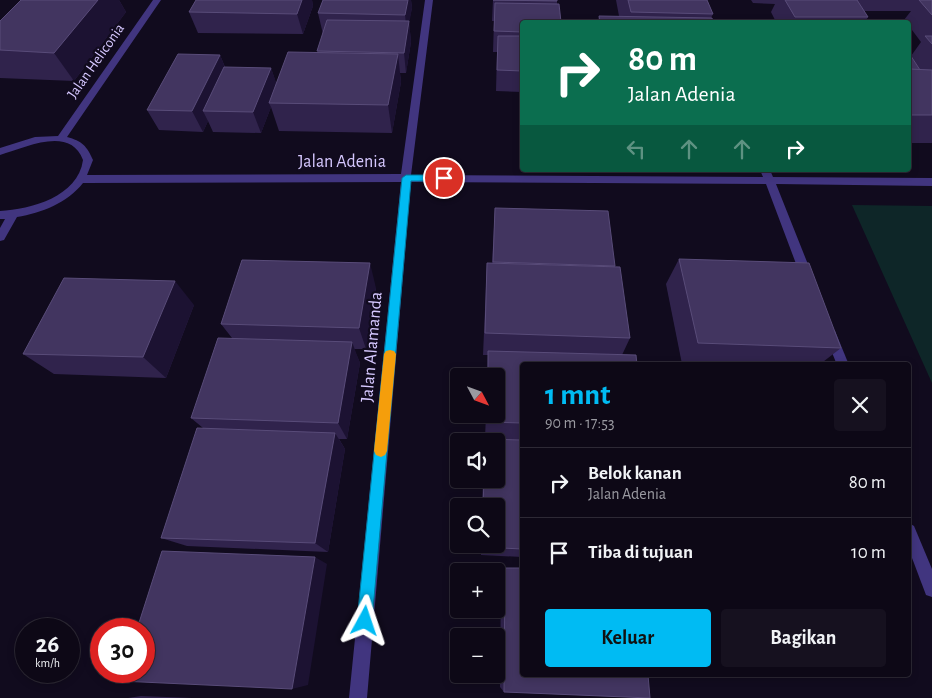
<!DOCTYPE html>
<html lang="id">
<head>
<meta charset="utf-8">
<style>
	body { margin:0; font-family:"Alegreya Sans",sans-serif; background:#16111f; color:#f1f3f6; height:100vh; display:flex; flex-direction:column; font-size:19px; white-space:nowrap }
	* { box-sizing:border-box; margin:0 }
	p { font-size:16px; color:#9a9aa1 }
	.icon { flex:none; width:28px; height:28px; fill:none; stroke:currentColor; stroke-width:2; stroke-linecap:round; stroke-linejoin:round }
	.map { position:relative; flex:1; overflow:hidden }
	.panel { position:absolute; left:520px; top:362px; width:391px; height:315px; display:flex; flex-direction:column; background:#0d0816; border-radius:5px; box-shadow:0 2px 8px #0003,0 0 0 1px #2d2935 }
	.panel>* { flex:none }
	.banner { position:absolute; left:520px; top:20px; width:391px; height:152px; border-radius:5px; box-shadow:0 2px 8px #0003,0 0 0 1px #2d2935; background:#0b6e4f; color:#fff; overflow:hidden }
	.needle { width:32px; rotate:131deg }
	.tools { position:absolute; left:450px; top:368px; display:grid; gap:10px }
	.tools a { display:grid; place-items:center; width:55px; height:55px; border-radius:5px; background:#0d0816; box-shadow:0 2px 8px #0003,0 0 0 1px #2d2935; font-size:25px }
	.speed { position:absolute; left:15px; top:618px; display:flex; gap:10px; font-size:25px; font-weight:700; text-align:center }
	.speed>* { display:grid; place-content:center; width:65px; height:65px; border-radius:50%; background:#0d0816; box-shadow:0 2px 8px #0003,0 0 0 1px #2d2935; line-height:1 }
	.speed small { font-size:12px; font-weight:400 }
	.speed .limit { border:8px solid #d22; background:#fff; color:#111 }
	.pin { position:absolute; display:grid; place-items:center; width:42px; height:42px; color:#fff; margin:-21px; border:2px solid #fff; border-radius:50%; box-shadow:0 1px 5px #0007 }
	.me { position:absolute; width:55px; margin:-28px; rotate:5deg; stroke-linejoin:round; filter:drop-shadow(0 0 4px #0008) }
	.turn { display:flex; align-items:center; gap:18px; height:105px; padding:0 25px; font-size:22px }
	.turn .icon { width:65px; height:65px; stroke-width:2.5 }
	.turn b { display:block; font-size:35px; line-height:42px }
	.lanes { display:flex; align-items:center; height:48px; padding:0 25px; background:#0003; justify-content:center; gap:25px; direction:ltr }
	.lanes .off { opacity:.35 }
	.round { display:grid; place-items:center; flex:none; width:52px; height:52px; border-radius:5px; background:#16111f }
	.overview { display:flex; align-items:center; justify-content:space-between; height:85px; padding:0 25px }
	h1 { font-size:30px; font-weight:700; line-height:38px; color:#00bbf3 }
	.primary-button { display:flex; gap:10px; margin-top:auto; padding:10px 25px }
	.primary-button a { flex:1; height:58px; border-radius:5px; background:#00bbf3; color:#111; font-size:20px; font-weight:700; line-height:58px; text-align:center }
	.primary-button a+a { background:#16111f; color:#f1f3f6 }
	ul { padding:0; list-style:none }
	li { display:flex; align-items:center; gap:15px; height:70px; padding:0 25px; border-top:1px solid #2d2935 }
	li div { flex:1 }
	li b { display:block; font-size:19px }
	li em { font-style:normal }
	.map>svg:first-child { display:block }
	.green { fill:#0e2628 }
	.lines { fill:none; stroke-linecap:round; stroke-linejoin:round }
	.street { fill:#41357f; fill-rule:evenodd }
	.wall { fill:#30234c }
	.shaded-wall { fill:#1c1232 }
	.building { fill:#423560; stroke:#594c79 }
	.route { fill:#00bbf3; stroke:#007a9e }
	.slow { fill:#f59e0b }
	.labels { text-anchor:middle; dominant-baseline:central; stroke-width:4.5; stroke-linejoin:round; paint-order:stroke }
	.far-street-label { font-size:15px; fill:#d6c8ff; stroke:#110b1e }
	.street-label { font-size:18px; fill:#d6c8ff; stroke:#110b1e }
</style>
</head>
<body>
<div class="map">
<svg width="932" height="698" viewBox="0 0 932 698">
	<rect width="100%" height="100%" fill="#110b1e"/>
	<path class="green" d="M 852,205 L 932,206 L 932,383 Z"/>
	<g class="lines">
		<g class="street">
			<path d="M 153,0 L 161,0 L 67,137 C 82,141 87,146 93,160 L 87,175 L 401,174 L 425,0 L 433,0 L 411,175 L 763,177 L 760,170 L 770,170 L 773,177 L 932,178 L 932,186 L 776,184 L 813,277 L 807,282 L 801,277 L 766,184 L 411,182 L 367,698 L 349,698 L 401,182 L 83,183 C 67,203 42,213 17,217 L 4,240 L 0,241 L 0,228 L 5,219 L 0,219 L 0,211 C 31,209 78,197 83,160 C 70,125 25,148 0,155 L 0,148 L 35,137 L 58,136 Z"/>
			<path d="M 831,330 L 835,331 L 849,365 L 837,365 L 825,335 L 827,331 Z"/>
			<path d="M 909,523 L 914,526 L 932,569 L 932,597 L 926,595 L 909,550 Z"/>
		</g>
	</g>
	<g class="wall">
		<path d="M 21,0 L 119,0 L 126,12 L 74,81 L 0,78 L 0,21 Z"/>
		<path d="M 196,0 L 312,0 L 313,6 L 303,34 L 198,33 L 189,12 Z"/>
		<path d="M 323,0 L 411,0 L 412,8 L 409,21 L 411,42 L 406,73 L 400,73 L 401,82 L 392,133 L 279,131 L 271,107 L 261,133 L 213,132 L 208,121 L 203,132 L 159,130 L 147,110 L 220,55 L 225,67 L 271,68 L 276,83 L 318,52 L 317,51 L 323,34 L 318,13 Z"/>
		<path d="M 493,0 L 557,0 L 557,4 L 522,22 L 522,92 L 496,91 L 497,52 L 493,52 L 494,21 L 492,21 Z"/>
		<path d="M 616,0 L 707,0 L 713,14 L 711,18 L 713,22 L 598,22 L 599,16 L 619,16 Z"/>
		<path d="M 751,0 L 932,0 L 932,143 L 909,143 L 909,53 L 911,56 L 921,42 L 909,26 L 909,22 L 906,22 L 904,20 L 911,11 L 864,11 L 868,17 L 865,22 L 776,22 L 771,12 L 775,4 L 753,3 Z"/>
		<path d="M 495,208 L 615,266 L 615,267 L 630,338 L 622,355 L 522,365 L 522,440 L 485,438 L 486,414 L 496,414 L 496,376 L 487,376 L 488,355 L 483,355 L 487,263 L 492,264 Z"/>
		<path d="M 679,259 L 841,348 L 819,365 L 682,364 L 666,284 Z"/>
		<path d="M 376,288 L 366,349 L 354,349 L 360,363 L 347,439 L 339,439 L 345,449 L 328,552 L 187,546 L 161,538 L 203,428 L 191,418 L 232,338 L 221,324 Z"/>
		<path d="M 194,305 L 166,378 L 54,374 L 23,354 Z"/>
		<path d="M 522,440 L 522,557 L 481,555 L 481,544 L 496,544 L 496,506 L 482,506 L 483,479 L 496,479 Z"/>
		<path d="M 505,568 L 504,692 L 500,687 L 501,574 Z"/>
		<path d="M 141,696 L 192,698 L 128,698 Z"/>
	</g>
	<g class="shaded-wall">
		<path d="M 98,0 L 119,0 L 126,12 L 74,81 L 54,53 Z"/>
		<path d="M 302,0 L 312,0 L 313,6 L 303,34 L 297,14 Z"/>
		<path d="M 408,0 L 411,0 L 412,8 L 407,36 L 405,15 Z"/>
		<path d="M 409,21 L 411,42 L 406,73 L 404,53 Z"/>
		<path d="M 398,54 L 401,82 L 392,133 L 388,105 Z"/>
		<path d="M 220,55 L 228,75 L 203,111 L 208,121 L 203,132 L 192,111 Z"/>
		<path d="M 271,68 L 278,88 L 269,103 L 271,107 L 261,133 L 253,112 Z"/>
		<path d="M 370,263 L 376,288 L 366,349 L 359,328 Z"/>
		<path d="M 175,281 L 194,305 L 166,378 L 143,357 Z"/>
		<path d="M 352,342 L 360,363 L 347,439 L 338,423 Z"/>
		<path d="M 335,433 L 345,449 L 328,552 L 315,543 Z"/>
		<path d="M 315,557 L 327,564 L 308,685 L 292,689 Z"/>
	</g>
	<g class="building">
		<path d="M 21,0 L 98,0 L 54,53 L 0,50 L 0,21 Z"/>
		<path d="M 196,0 L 302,0 L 297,14 L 189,12 Z"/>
		<path d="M 323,0 L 408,0 L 405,15 L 318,13 Z"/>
		<path d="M 493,0 L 557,0 L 557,1 Z"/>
		<path d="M 628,0 L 707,0 L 713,14 L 631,12 Z"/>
		<path d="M 785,0 L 857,0 L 868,17 L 795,17 Z"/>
		<path d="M 919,0 L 932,0 L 932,15 Z"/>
		<path d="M 495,3 L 559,4 L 561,22 L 522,22 L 522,32 L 494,31 Z"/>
		<path d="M 599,16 L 712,18 L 713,22 L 600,22 Z"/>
		<path d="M 327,20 L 409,21 L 404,53 L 317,51 Z"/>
		<path d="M 498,36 L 522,36 L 522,71 L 497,70 Z"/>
		<path d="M 925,36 L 932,36 L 932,44 Z"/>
		<path d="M 288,52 L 398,54 L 388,105 L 269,103 Z"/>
		<path d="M 909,53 L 920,70 L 909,69 Z"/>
		<path d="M 178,54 L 220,55 L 192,111 L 147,110 Z"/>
		<path d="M 224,67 L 271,68 L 253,112 L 203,111 Z"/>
		<path d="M 909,69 L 932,70 L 932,115 L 909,115 Z"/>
		<path d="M 495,208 L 608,211 L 615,266 L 493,262 Z"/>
		<path d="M 679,259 L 809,263 L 841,348 L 698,343 Z"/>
		<path d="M 242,260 L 370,263 L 359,328 L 221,324 Z"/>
		<path d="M 487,263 L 620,267 L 630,338 L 485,333 Z"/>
		<path d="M 64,278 L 175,281 L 143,357 L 23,354 Z"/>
		<path d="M 218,338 L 352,342 L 338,423 L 191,418 Z"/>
		<path d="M 488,351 L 636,355 L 637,365 L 522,365 L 522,423 L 486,422 L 487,414 L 496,414 L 496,376 L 488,376 Z"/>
		<path d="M 197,428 L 335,433 L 315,543 L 161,538 Z"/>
		<path d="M 485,439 L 522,440 L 522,549 L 482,547 L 482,544 L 496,544 L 496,506 L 483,506 L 484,479 L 496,479 L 496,441 L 485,441 Z"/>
		<path d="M 162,551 L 315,557 L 292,689 L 120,681 L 123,671 L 144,671 L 144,629 L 137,629 Z"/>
		<path d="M 505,568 L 522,568 L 522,675 L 648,675 L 650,698 L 504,692 Z"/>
	</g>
	<path class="route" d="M 406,175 L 444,175 L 449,178 L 444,181 L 411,181 L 372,621 L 370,626 L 365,628 L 360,626 L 357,621 L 402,178 Z"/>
	<path class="slow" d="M 390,350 L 394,351 L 396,354 L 387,451 L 385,455 L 381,457 L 376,455 L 374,451 L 384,354 L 386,351 Z"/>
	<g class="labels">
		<g class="far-street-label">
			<text transform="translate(96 61) rotate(-55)">Jalan Heliconia</text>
		</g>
		<g class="street-label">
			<text x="342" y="162">Jalan Adenia</text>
			<text transform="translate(372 347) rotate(-85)">Jalan Alamanda</text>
		</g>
	</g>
</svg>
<div class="tools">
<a><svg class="needle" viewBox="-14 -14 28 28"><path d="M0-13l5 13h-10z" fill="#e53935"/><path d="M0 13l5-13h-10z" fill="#9a9aa1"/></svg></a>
<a><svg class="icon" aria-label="sound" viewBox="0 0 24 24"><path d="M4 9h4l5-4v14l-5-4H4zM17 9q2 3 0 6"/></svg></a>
<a><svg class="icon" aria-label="search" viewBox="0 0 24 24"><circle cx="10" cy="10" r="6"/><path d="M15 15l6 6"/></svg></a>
<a>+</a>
<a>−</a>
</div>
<div class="speed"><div>26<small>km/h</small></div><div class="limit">30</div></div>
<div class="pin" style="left:444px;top:178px;background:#d93025"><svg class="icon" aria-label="arrive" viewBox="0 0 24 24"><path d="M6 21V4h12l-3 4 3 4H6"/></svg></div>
<svg class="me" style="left:365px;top:621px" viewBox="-20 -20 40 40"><path d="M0-17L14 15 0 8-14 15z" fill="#00bbf3" stroke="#fff" stroke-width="4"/></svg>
<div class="banner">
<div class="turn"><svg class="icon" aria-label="right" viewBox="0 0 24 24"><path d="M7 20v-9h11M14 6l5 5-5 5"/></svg><div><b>80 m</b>Jalan Adenia</div></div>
<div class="lanes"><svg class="icon off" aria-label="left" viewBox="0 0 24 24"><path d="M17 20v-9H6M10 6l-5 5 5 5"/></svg><svg class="icon off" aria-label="ahead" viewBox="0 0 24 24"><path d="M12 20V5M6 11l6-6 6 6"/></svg><svg class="icon off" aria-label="ahead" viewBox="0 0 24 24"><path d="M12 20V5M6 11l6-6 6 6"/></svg><svg class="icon" aria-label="right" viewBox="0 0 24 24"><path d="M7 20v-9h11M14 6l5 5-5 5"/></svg></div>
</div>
<section class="panel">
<div class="overview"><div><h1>1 mnt</h1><p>90 m · 17:53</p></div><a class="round"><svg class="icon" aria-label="close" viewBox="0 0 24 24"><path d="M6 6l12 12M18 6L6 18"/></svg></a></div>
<ul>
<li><svg class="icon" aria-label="right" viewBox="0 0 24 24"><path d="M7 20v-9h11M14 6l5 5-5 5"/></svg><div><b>Belok kanan</b><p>Jalan Adenia</p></div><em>80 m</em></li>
<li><svg class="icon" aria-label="arrive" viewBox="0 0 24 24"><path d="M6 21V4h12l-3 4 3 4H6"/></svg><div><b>Tiba di tujuan</b></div><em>10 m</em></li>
</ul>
<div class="primary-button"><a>Keluar</a><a>Bagikan</a></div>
</section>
</div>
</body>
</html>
